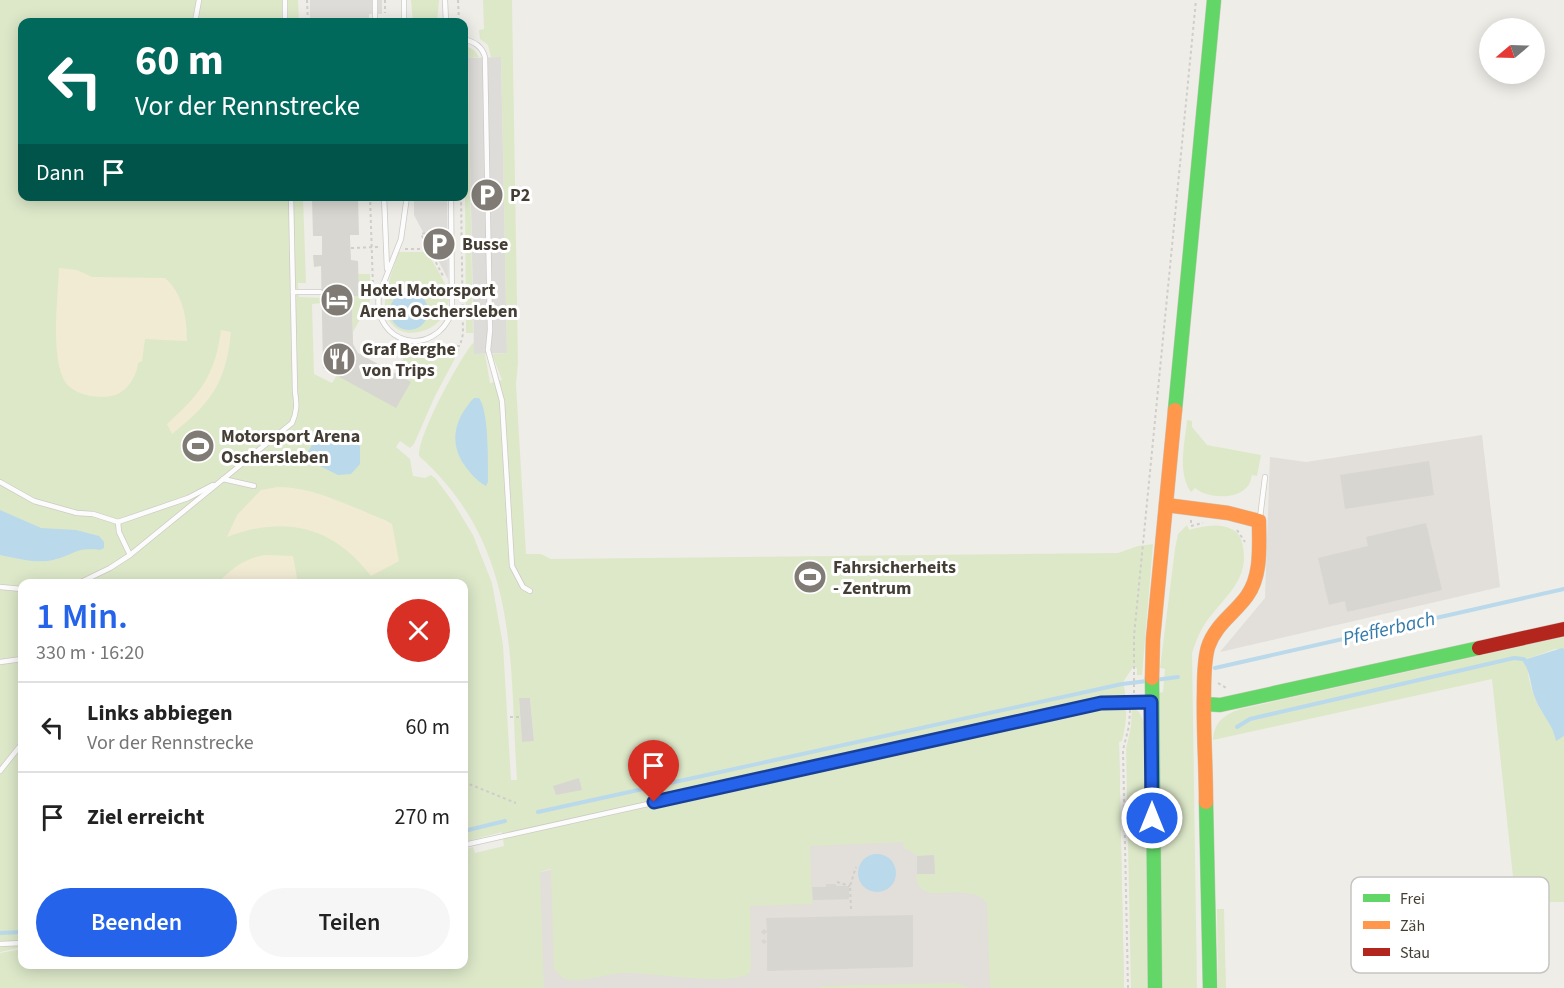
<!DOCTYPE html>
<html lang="de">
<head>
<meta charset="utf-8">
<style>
	body { margin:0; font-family:"Source Sans 3",sans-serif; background:#f6f6f6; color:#222; height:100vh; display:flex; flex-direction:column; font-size:22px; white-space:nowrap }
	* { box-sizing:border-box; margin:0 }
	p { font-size:20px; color:#767676 }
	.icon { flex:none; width:33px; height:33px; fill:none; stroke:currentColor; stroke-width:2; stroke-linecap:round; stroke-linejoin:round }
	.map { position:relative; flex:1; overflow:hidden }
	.details { position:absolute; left:18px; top:579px; width:450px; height:390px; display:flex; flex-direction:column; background:#fff; border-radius:12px; box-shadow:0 3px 15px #0003 }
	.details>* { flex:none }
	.guide { position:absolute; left:18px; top:18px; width:450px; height:183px; border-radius:12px; box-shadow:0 3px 15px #0003; background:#00695c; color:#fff; overflow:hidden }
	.needle { width:39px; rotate:251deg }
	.fabs { position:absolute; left:1479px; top:18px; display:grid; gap:12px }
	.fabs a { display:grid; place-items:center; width:66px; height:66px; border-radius:50%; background:#fff; box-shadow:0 3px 15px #0003; font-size:30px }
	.pin { position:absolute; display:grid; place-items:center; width:51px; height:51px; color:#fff; margin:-62px -26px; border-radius:50% 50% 50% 0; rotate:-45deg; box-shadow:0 0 6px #0007 }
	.pin .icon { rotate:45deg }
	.me { position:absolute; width:66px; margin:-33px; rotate:0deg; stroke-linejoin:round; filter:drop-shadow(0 0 4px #0008) }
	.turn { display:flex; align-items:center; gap:21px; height:126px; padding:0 18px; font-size:27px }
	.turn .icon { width:78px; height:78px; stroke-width:2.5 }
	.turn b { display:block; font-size:42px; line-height:51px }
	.then { display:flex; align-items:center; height:57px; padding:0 18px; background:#0003; gap:12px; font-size:22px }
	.round { display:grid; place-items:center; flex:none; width:63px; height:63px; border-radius:32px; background:#f6f6f6 }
	.summary { display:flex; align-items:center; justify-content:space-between; height:102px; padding:0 18px }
	h1 { font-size:36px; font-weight:600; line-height:45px; color:#2563eb }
	.button { display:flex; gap:12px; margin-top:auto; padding:12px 18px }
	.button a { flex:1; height:69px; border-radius:36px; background:#2563eb; color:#fff; font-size:24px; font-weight:600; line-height:69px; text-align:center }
	.button a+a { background:#f6f6f6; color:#222 }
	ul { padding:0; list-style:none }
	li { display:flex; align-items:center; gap:18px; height:90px; padding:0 18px; border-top:2px solid #e0e0e0 }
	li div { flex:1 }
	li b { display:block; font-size:22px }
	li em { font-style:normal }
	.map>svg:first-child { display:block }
	.industrial { fill:#e2ded9 }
	.green { fill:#dde8c9; fill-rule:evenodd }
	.sand { fill:#f2ebd4 }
	.parking { fill:#dedcd8 }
	.water { fill:#bad9eb }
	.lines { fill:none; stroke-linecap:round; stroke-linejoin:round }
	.stream { stroke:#bad9eb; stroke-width:4 }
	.building { fill:#d8d6d1 }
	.lane-casing { stroke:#cdcbc6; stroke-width:6 }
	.fast-casing { stroke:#cec9bf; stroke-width:15 }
	.slow-casing { stroke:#cec9bf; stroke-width:15 }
	.jam-casing { stroke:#cec9bf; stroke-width:15 }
	.path { stroke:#d0cdca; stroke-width:2; stroke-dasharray:3 3; stroke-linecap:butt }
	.lane { stroke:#fdfcfc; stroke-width:4.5 }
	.fast { stroke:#63d668; stroke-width:14 }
	.slow { stroke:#ff974d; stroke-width:14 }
	.jam { stroke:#b3261e; stroke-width:14 }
	.route-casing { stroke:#184099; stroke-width:15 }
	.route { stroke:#2563eb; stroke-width:10 }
	.labels { text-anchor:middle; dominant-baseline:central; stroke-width:6; stroke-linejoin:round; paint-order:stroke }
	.poi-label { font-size:18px; font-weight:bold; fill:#443e35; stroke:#fff; text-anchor:start }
	.water-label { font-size:20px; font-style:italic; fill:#347baa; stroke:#fff }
	.key { fill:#fff; stroke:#c7c5c2; stroke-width:1.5 }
	.key-label { font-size:16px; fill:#443e35 }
</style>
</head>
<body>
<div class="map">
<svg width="1564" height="988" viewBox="0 0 1564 988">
	<rect width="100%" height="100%" fill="#efede8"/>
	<g class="industrial">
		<path d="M 1482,435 L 1500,587 L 1220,652 L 1265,598 L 1270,457 L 1306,462 Z"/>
		<path d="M 1119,742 L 1124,988 L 380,988 L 464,964 L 464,866 L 475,853 L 541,872 Z"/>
	</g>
	<g class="green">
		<path d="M 0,0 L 298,0 L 299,22 L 22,22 L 22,196 L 303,197 L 306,283 L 298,283 L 299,297 L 322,298 L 322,303 L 312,304 L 314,374 L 332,383 L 337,375 L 410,382 L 395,373 L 404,357 L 428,349 L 460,349 L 435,396 L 414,444 L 410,448 L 400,441 L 396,447 L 410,459 L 413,476 L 425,478 L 431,475 L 436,479 L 453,502 L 473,535 L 492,583 L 503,645 L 511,780 L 517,780 C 509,657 520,547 419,456 C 418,435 458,362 472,344 L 474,343 L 474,354 L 485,354 L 490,383 L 502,380 L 492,354 L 507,353 L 501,57 L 491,57 L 488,45 L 480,39 L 479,30 L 484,29 L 483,0 L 512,0 L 518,364 L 516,384 L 526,554 L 541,554 L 551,559 L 1118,553 L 1138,546 L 1153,544 L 1142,675 L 1137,675 L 1137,668 L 1133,667 L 1123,682 C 1128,702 1127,722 1122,741 L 1119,742 L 1124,988 L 990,988 L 987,903 C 967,879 918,910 916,876 L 917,874 L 935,874 L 934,856 L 917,856 L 910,850 L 904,849 L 903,842 L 810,846 L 812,904 L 750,906 L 751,966 L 750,973 C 732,987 649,972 624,973 C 603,974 585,983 564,979 L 554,969 L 551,869 L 540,872 L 544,988 L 0,988 L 0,953 L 22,949 L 22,964 L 464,964 L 464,870 L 469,862 L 464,867 L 464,850 L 473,847 L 475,853 L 504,846 L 502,832 L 464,842 L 464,584 L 22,584 L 22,947 L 0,952 ZM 530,698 L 534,740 L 522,742 L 519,699 Z"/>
		<path d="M 411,0 L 439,0 L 437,22 L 413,22 Z"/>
		<path d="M 464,45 L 474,50 L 479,57 L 468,58 L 473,333 L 466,333 Z"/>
		<path d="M 399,252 L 427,252 C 433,263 446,282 448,293 C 455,333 389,352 385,306 C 384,291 394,266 399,252 ZM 405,292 L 417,294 L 427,315 C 421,330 406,333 394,322 L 394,299 Z"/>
		<path d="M 358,274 L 370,274 L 370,301 L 353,332 L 352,296 L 359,295 Z"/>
		<path d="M 1187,420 L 1192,421 L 1192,427 L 1207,445 L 1261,455 L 1257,476 L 1252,475 C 1251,479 1250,485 1246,488 C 1235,500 1206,498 1195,488 L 1191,492 C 1177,472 1185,443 1187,420 Z"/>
		<path d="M 1187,525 L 1189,530 C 1203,526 1221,522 1235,531 C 1240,535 1242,541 1243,547 C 1250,583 1219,600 1203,627 C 1198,635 1195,644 1192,653 L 1197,988 L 1162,988 L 1158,693 L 1163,692 L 1165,669 L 1160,668 L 1175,549 L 1178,534 Z"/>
		<path d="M 1564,637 L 1564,649 L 1555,649 L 1527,659 C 1527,676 1532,695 1541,710 C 1547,721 1554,727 1556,740 L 1564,736 L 1564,902 L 1529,902 L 1516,905 L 1492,679 L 1213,740 C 1214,722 1224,715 1240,709 Z"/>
		<path d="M 1132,707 L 1139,712 L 1144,722 L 1148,988 L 1131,988 L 1126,749 L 1131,726 Z"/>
		<path d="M 1217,909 L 1224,909 L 1226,988 L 1218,988 Z"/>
		<path d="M 956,983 L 970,988 L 820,988 L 820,986 Z"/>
	</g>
	<g class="sand">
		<path d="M 59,268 L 77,270 L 92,277 L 165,278 C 183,294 187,318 187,341 L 145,339 L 142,361 L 138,363 C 137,375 128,391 115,395 C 99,400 70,395 63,378 C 51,350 58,298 59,268 Z"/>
		<path d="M 221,330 L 231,332 C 226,383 211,403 172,434 L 167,424 C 200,394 215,376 221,330 Z"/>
		<path d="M 278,487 C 315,487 351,507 385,520 L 392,524 L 399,561 L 371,576 C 333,526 285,515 227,537 L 237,515 L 261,490 Z"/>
		<path d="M 265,555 L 293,556 L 298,583 L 217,583 C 232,569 244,558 265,555 Z"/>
	</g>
	<g class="parking">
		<path d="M 310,0 L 382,0 L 382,14 L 369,14 L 369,22 L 310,22 Z"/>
		<path d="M 501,57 L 507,353 L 474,354 L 468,58 Z"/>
		<path d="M 414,197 L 447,197 L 448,279 L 414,215 Z"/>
	</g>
	<g class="water">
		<circle cx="409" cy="311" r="19"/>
		<path d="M 474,398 L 479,398 C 489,411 488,464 488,482 L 486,486 C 477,481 471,474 465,466 C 448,442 455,418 474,398 Z"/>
		<path d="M 326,431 C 338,436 350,438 360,446 L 360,464 L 351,474 L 338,475 L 300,456 L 308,452 L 319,433 Z"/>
		<path d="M 0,510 L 41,528 L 76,530 L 99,536 L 104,542 L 104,548 L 100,550 C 74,547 75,555 53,560 C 37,564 16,558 0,555 Z"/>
		<path d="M 1562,648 L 1564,649 L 1564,736 L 1556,741 C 1553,724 1541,714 1535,698 C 1530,686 1531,672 1523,662 L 1524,657 L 1527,659 Z"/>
		<circle cx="877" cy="873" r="19"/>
	</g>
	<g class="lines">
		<g class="stream">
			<path d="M 1215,668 L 1564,589"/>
			<path d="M 1155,680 L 1178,677"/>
			<path d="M 1237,727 L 1250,719 L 1514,658 L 1523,659"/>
			<path d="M 538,812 L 1122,684 L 1147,681"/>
			<path d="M 464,831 L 505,821"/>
			<path d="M 0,933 L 22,932"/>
		</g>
	</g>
	<g class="building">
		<path d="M 358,198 L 359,235 L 350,235 L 350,238 L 351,260 L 358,261 L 359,296 L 352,296 L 353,344 L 358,353 L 411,382 L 396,408 L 323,368 L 321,266 L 314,267 L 313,255 L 322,255 L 322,236 L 313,236 L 312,199 Z"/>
		<path d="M 1429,461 L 1434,495 L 1345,509 L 1340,475 Z"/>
		<path d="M 1426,523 L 1442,590 L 1347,612 L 1345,601 L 1329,605 L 1318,558 L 1368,546 L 1366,537 Z"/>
		<path d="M 519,698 L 530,698 L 534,741 L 522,742 Z"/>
		<path d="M 579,778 L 582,790 L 556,795 L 553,786 Z"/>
		<path d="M 934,855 L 935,874 L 917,874 L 917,856 Z"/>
		<path d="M 826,884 L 836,884 L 836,886 L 849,886 L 849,899 L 813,900 L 812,887 L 826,887 Z"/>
		<path d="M 913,915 L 913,967 L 767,971 L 767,942 L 764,944 L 761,941 L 764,939 L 767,942 L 767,932 L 764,935 L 761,932 L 764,929 L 767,931 L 766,918 Z"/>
	</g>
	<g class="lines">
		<g class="lane-casing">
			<g id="lane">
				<path d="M 285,0 L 285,22"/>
				<path d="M 375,0 L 375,22 L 404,22"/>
				<path d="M 404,0 L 404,22"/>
				<path d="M 445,0 L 446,22"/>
				<path d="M 195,22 L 199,0"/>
				<path d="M 464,39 C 474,42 482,46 485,57 L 490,330 L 488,350 L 502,401 L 512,566 L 523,587 L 530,591"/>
				<path d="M 384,196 L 387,269"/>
				<path d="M 407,196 L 401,239 L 379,295 C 372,344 434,360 452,312 L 451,196"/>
				<path d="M 293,292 L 320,292"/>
				<path d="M 223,479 L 254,486"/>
				<path d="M 0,482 L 34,501 L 77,513 L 93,514 L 118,522 L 188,498 L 213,485"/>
				<path d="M 1260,518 L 1265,477"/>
				<path d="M 118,522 L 119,532 L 130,555"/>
				<path d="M 77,584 L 110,568 L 130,555 L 292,423 C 297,412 297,404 295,392 L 291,196"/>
				<path d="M 0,587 L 22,589"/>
				<path d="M 0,662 L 22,659"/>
				<path d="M 0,771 L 20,746"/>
				<path d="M 464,845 L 1101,703 L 1148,702"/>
				<path d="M 0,944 L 22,943"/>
			</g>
		</g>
		<g class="fast-casing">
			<g id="fast">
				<path d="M 1175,410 L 1214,0"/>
				<path d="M 1152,678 L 1155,988"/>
				<path d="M 1205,704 L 1220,705 L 1479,648"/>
				<path d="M 1206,802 L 1210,988"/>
			</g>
		</g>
		<g class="slow-casing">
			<g id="slow">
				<path d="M 1166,505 L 1228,513 L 1259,521 C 1259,546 1262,575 1247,596 C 1234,614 1215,625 1208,647 C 1204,661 1204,677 1204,692 C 1203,729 1206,765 1206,802"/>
				<path d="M 1152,678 L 1153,639 L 1175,410"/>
			</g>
		</g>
		<g class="jam-casing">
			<path id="jam" d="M 1479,648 L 1564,629"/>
		</g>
		<g class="path">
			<path d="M 307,0 L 308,22"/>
			<path d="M 385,0 L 385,13"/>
			<path d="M 458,0 L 459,22"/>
			<path d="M 370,196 L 373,287"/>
			<path d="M 431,232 L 421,234 L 443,276"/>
			<path d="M 351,248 L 378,247"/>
			<path d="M 405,249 L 429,249"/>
			<path d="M 433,346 L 460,346 L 463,334 L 461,196"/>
			<path d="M 400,348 L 402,355 L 416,350"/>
			<path d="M 1191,520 L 1191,526 L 1203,523"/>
			<path d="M 1237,530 L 1245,542"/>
			<path d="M 1218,683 L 1228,689"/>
			<path d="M 1134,693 L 1134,636 L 1196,0"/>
			<path d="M 510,717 L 520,717"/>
			<path d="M 464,782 L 516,803"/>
			<path d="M 837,882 L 850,886"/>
			<path d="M 851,909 L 850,886 L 856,867"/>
			<path d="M 1128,988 L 1123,750 L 1129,726 L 1130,710"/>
		</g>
		<use href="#lane" class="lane"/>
		<use href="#fast" class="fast"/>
		<use href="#slow" class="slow"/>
		<use href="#jam" class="jam"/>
	</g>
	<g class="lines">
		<g class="route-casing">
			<path id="route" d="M 654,802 L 1101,703 L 1151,702 L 1152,818"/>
		</g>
		<use href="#route" class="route"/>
	</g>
	<defs>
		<g id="parking-disc" transform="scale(1.725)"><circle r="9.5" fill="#807b74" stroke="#fff"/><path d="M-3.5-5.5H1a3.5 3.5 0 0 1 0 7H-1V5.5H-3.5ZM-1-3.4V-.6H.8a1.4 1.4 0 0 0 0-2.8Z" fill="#fff"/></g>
		<g id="hotel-disc" transform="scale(1.725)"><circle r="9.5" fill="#807b74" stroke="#fff"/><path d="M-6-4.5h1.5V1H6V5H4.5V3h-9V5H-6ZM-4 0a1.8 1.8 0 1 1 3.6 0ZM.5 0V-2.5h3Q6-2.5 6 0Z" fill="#fff"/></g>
		<g id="restaurant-disc" transform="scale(1.725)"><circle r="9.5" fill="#807b74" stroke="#fff"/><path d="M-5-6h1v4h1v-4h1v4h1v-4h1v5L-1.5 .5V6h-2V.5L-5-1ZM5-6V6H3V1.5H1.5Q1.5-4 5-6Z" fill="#fff"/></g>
		<g id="stadium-disc" transform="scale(1.725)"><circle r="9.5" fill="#807b74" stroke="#fff"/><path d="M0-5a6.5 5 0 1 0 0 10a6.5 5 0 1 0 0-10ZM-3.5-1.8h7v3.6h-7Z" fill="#fff"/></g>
	</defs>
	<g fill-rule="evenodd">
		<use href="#parking-disc" x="487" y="195"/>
		<use href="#parking-disc" x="439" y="244"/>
		<use href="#hotel-disc" x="337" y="300"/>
		<use href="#restaurant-disc" x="339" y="359"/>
		<use href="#stadium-disc" x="198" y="446"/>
		<use href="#stadium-disc" x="810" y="577"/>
	</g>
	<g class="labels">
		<g class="poi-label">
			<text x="510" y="195">P2</text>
			<text x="462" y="244">Busse</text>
			<text x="360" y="290">Hotel Motorsport<tspan x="360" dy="21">Arena Oschersleben</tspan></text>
			<text x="362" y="349">Graf Berghe<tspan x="362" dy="21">von Trips</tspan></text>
			<text x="221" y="436">Motorsport Arena<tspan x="221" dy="21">Oschersleben</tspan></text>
			<text x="833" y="567">Fahrsicherheits<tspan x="833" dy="21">- Zentrum</tspan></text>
		</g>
		<g class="water-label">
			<text transform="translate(1389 629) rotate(-13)">Pfefferbach</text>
		</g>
	</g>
	<rect x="1351" y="877" width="198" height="96" rx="9" class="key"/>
	<rect x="1363" y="894" width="27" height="8" fill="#63d668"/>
	<rect x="1363" y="921" width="27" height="8" fill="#ff974d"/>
	<rect x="1363" y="948" width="27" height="8" fill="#b3261e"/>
	<g class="key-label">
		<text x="1400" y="904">Frei</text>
		<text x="1400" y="931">Zäh</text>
		<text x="1400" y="958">Stau</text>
	</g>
</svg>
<div class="fabs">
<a><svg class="needle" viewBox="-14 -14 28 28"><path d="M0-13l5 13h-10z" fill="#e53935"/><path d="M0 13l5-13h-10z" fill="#767676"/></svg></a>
</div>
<div class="pin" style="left:654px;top:802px;background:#d93025"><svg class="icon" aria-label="arrive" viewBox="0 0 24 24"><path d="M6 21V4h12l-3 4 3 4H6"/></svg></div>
<svg class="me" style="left:1152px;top:818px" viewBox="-20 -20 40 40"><circle r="17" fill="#2563eb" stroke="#fff" stroke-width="3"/><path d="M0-11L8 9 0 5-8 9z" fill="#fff"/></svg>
<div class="guide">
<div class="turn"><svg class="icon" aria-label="left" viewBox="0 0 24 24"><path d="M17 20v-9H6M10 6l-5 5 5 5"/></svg><div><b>60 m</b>Vor der Rennstrecke</div></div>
<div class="then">Dann<svg class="icon" aria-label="arrive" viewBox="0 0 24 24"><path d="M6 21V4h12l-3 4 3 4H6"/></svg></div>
</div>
<section class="details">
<div class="summary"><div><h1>1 Min.</h1><p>330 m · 16:20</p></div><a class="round" style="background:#d93025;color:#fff"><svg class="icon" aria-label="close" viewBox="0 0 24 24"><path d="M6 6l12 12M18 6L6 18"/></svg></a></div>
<ul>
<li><svg class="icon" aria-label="left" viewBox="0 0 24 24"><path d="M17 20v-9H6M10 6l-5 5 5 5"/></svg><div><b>Links abbiegen</b><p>Vor der Rennstrecke</p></div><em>60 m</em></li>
<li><svg class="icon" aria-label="arrive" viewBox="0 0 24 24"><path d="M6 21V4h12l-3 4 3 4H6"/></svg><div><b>Ziel erreicht</b></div><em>270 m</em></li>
</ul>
<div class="button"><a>Beenden</a><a>Teilen</a></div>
</section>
</div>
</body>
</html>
